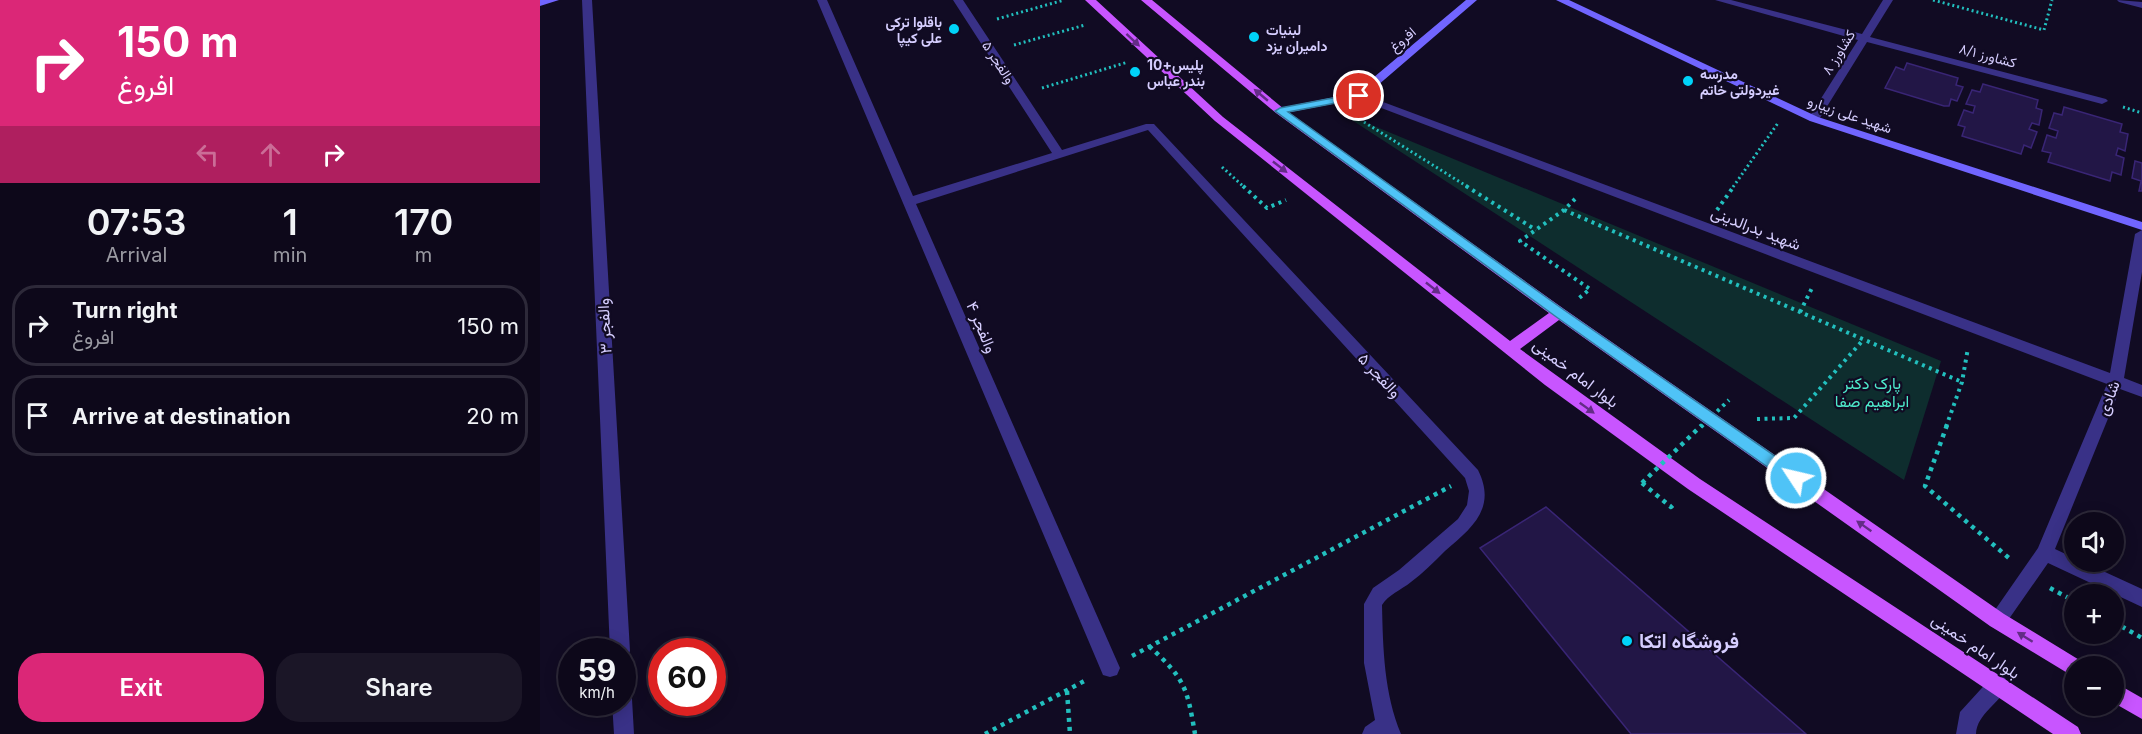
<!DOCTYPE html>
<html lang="en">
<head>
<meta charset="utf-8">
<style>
	body { margin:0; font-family:Inter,Vazirmatn,sans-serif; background:#1b1627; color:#f1f3f6; height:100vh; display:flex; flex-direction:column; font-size:22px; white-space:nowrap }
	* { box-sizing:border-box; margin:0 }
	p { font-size:20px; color:#9a9aa2 }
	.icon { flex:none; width:33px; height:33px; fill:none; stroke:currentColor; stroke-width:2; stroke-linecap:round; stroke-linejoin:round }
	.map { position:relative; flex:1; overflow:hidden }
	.panel { display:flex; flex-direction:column; background:#0d081a; width:540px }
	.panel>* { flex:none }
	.guide { background:#db2777; color:#fff; overflow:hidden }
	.tools { position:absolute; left:1524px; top:512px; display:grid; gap:12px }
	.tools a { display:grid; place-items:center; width:60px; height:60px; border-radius:50%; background:#0d081a; box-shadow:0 3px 15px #0003,0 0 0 2px #2d2939; font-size:30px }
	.speed { position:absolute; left:18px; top:638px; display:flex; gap:12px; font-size:30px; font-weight:700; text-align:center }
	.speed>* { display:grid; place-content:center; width:78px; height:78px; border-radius:50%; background:#0d081a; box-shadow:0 3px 15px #0003,0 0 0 2px #2d2939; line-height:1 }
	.speed small { font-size:15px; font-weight:400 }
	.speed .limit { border:9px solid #d22; background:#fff; color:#111 }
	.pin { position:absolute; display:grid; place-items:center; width:51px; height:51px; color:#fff; margin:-26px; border:3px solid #fff; border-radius:50%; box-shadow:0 2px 6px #0007 }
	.me { position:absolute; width:66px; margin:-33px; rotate:305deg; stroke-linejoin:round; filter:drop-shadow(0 0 4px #0008) }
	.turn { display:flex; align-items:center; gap:21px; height:126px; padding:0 18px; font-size:27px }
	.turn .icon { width:78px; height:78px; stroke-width:2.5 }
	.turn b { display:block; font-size:42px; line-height:51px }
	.lanes { display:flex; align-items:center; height:57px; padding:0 18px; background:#0003; justify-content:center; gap:30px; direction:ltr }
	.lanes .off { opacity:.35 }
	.eta { display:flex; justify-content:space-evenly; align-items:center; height:102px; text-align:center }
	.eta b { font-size:36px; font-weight:600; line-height:42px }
	.primary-button { display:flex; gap:12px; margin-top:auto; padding:12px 18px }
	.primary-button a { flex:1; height:69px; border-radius:24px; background:#db2777; color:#fff; font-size:24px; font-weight:600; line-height:69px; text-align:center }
	.primary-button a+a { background:#1b1627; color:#f1f3f6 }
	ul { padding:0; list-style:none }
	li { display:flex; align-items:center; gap:18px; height:81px; margin:0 12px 9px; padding:0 6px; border:3px solid #2d2939; border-radius:24px }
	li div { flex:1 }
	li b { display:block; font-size:22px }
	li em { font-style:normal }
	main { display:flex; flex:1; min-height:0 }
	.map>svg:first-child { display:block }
	.green { fill:#0e2d2e }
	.building { fill:#221646; stroke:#392575; stroke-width:1.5 }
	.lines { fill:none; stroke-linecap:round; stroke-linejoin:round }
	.path-far2 { stroke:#22bfbe; stroke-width:3; stroke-dasharray:2 3; stroke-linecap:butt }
	.path-far1 { stroke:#22bfbe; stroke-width:4; stroke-dasharray:3 4.5; stroke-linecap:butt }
	.path { stroke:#22bfbe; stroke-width:4.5; stroke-dasharray:4 5; stroke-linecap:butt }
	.lane { fill:#393187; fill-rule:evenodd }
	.street { fill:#393187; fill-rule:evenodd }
	.secondary { fill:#7165ff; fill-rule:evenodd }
	.primary { fill:#c855ff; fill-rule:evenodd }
	.path-bridge-far1 { stroke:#22bfbe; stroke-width:4; stroke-dasharray:3 4.5; stroke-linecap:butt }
	.path-bridge { stroke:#22bfbe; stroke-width:4.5; stroke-dasharray:4 5; stroke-linecap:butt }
	.oneway { fill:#632c86 }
	.route { fill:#4fc3f7; stroke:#337fa1; stroke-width:1.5 }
	.poi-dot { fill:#00d3f9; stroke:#110b23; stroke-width:2 }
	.labels { text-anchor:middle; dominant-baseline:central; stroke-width:4.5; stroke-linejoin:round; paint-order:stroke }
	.far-poi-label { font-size:14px; font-weight:bold; fill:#d6ceff; stroke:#110b23; text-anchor:start }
	.far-street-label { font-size:14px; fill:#d6ceff; stroke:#110b23 }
	.street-label { font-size:16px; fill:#d6ceff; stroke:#110b23 }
	.park-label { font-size:16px; fill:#4eebcc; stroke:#110b23 }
	.near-poi-label { font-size:20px; font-weight:bold; fill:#d6ceff; stroke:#110b23; text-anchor:start }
</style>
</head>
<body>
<main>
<section class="panel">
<div class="guide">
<div class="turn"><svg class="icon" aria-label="right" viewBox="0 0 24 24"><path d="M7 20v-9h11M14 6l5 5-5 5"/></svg><div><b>150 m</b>افروغ</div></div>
<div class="lanes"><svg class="icon off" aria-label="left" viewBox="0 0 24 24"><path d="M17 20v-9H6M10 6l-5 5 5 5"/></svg><svg class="icon off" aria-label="ahead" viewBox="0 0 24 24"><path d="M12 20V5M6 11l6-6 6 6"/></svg><svg class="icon" aria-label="right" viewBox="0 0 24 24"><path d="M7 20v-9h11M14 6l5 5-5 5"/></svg></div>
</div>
<div class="eta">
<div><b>07:53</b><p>Arrival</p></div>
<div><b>1</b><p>min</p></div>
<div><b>170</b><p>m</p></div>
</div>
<ul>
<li><svg class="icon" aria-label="right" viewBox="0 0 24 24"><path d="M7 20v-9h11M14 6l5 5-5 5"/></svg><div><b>Turn right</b><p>افروغ</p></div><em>150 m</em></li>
<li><svg class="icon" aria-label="arrive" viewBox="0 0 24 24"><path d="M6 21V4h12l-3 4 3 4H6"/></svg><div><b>Arrive at destination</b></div><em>20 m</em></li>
</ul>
<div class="primary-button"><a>Exit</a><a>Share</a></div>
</section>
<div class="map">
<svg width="1602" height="734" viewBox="0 0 1602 734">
	<rect width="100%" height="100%" fill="#110b23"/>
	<path class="green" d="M 798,111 L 1401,361 L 1364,480 Z"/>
	<g class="building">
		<path d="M 1367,63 L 1418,78 L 1416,85 L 1423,87 L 1417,101 L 1411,99 L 1409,106 L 1404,106 L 1345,88 L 1356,67 L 1364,70 Z"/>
		<path d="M 1443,84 L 1498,100 L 1496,108 L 1502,110 L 1499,125 L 1492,123 L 1489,129 L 1497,132 L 1491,148 L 1484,145 L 1481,154 L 1422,136 L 1425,127 L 1418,125 L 1424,110 L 1433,113 L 1435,106 L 1426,104 L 1432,90 L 1440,92 Z"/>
		<path d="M 1524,107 L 1582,124 L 1580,132 L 1588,134 L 1585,151 L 1578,148 L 1576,155 L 1584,158 L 1581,175 L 1572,172 L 1570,181 L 1508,162 L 1511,153 L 1502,151 L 1507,135 L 1516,138 L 1518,131 L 1509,128 L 1514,113 L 1522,115 Z"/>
		<path d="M 1595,161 L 1602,163 L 1602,191 L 1599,191 L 1601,181 L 1592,178 Z"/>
		<path d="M 1006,507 L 1266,734 L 1091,734 L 940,548 Z"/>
	</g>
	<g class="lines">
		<g class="path-far2">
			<path d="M 1393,0 L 1504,30 L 1512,0"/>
			<path d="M 457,19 L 524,0"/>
			<path d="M 474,45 L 545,25"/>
			<path d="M 502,88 L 588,62"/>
			<path d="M 1583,107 L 1602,113"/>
			<path d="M 824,122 L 928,187"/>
			<path d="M 682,167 L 704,187"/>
			<path d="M 1193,187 L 1238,123"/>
		</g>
		<g class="path-far1">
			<path d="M 703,186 L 727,208 L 746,200"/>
			<path d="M 926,186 L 996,230"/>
			<path d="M 1035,199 L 1024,210 L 980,241 L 1050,289 L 1038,299"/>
			<path d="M 1024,210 L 1422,382"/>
			<path d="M 1177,210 L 1194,186"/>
			<path d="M 1260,312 L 1272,288"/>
			<path d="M 1217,419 L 1254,418 L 1324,339"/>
			<path d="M 1406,427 L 1422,382 L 1428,348"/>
		</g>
		<g class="path">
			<path d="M 1407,425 L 1385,486 L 1470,559"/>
			<path d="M 1102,483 L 1131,507 L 1136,502"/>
			<path d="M 1510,588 L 1534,601"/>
			<path d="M 1574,622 L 1602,638"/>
			<path d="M 609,646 C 645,679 647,687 655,734"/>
			<path d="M 592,656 L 911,486"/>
			<path d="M 527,691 L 530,734"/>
			<path d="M 445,734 L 548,679"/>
		</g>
		<path class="lane" d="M 1458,675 L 1465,678 L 1468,685 C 1460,704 1437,713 1436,734 L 1416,734 L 1420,712 L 1451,678 Z"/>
		<g class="street">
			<path d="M 42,0 L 52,0 L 90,651 L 87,658 L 82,659 L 82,651 L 70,651 Z"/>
			<path d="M 277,0 L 287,0 L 373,196 L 512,153 L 413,0 L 423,0 L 522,150 L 606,124 L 614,124 L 938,470 C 957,508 932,528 905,551 C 894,562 883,573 871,582 C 861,590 848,595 842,605 C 843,649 844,693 861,734 L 822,734 L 825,727 L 835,720 L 824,663 L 824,604 L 833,588 L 859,570 L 918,519 L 927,505 L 929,491 L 925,478 L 608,130 L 376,204 L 580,668 L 577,675 L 570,677 L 563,675 Z"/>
			<path d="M 1175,0 L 1191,0 L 1322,34 L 1343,0 L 1353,0 L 1330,37 L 1566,99 L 1568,101 L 1562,104 L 1327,42 L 1278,121 L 1270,121 L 1268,119 L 1318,40 Z"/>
			<path d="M 1577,0 L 1602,2 L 1602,8 L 1579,2 Z"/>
			<path d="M 819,93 L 1570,373 L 1595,234 L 1602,230 L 1602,272 L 1584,378 L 1602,385 L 1602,397 L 1580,389 L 1515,549 L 1534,558 L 1534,561 L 1541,561 L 1602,589 L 1602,607 L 1508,563 L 1464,626 L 1457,629 L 1450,626 L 1448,620 L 1498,548 L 1567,384 L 815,98 L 815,94 Z"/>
			<path d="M 82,689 L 89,692 L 92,699 L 94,734 L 74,734 L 72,702 L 82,702 Z"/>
		</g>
		<g class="secondary">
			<path d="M 0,0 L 19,0 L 0,6 Z"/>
			<path d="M 926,0 L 937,0 L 823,98 L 740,114 L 734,111 L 740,108 L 815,93 Z"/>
			<path d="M 1016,0 L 1029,0 L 1278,117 L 1602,222 L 1602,230 L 1270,121 Z"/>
		</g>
		<g class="primary">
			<path d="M 545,0 L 556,0 L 683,117 L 970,341 L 1009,313 L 736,113 L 601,0 L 612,0 L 744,109 L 1024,309 L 1464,614 L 1541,661 L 1543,666 L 1534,666 L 1534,677 L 1450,626 L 1019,320 L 980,349 L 1160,479 L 1538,727 L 1541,734 L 1513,734 L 1148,489 L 1005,385 L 675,121 Z"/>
			<path d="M 1574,682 L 1602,698 L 1602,719 L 1574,703 Z"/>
		</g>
		<path class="path-bridge-far1" d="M 1161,427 L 1189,400"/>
		<path class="path-bridge" d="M 1102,483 L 1162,425"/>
	</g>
	<defs><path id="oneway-solid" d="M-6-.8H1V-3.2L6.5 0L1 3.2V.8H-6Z" transform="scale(1.5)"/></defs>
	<g class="oneway">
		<use href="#oneway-solid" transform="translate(593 40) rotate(43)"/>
		<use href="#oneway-solid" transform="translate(721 95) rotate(-140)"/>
		<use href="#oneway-solid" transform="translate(740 167) rotate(38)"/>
		<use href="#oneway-solid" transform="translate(893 288) rotate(38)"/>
		<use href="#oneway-solid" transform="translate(1047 408) rotate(36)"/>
		<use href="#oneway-solid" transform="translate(1324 526) rotate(-145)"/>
		<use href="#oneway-solid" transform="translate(1485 637) rotate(-148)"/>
	</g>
	<path class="route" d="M 819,93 L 823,94 L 823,98 L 748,112 L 1024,310 L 1261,474 L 1263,478 L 1261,483 L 1256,485 L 1250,483 L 1015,316 L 735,111 L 740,108 Z"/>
	<g class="poi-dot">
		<circle cx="414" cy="29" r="6"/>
		<circle cx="714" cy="37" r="6"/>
		<circle cx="595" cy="72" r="6"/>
		<circle cx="1148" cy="81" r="6"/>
		<circle cx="1087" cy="641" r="6"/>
	</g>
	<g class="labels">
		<g class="far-poi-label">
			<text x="402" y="21" text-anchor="end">باقلوا ترکی<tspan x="402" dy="16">علی کیپا</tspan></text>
			<text x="726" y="29">لبنیات<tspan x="726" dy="16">دامیران یزد</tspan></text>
			<text x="607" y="64">پليس+10<tspan x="607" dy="16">بندر عباس</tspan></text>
			<text x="1160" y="73">مدرسه<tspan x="1160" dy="16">غیردولتی خاتم</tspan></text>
		</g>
		<g class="far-street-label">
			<text transform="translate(862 39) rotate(-40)">افروغ</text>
			<text transform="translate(1298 52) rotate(-58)">کشاورز ۸</text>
			<text transform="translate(1448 55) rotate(15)">کشاورز ۸/۱</text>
			<text transform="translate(459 62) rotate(57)">والفجر ۵</text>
			<text transform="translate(1310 114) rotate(19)">شهید علی زیبارو</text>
		</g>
		<g class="street-label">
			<text transform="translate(1216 228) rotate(21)">شهید بدرالدینی</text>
			<text transform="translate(64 326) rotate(-93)">والفجر ۳</text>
			<text transform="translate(442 327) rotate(67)">والفجر ۴</text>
			<text transform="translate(1036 373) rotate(37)">بلوار امام خمینی</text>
			<text transform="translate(840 375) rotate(47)">والفجر ۵</text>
			<text transform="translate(1568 398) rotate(-69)">شادی</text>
			<text transform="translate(1436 646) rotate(34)">بلوار امام خمینی</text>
		</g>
		<g class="park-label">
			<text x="1332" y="383">پارک دکتر<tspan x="1332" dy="18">ابراهیم صفا</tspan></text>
		</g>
		<g class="near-poi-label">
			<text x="1099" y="641">فروشگاه اتکا</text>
		</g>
	</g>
</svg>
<div class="tools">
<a><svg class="icon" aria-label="sound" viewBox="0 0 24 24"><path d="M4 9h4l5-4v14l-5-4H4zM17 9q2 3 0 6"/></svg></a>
<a>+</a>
<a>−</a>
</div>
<div class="speed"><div>59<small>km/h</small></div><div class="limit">60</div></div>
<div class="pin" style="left:819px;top:96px;background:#d93025"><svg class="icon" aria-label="arrive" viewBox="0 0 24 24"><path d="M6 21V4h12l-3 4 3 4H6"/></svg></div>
<svg class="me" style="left:1256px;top:478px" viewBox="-20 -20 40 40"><circle r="17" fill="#4fc3f7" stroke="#fff" stroke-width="3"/><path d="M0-11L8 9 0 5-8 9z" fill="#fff"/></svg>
</div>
</main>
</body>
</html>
